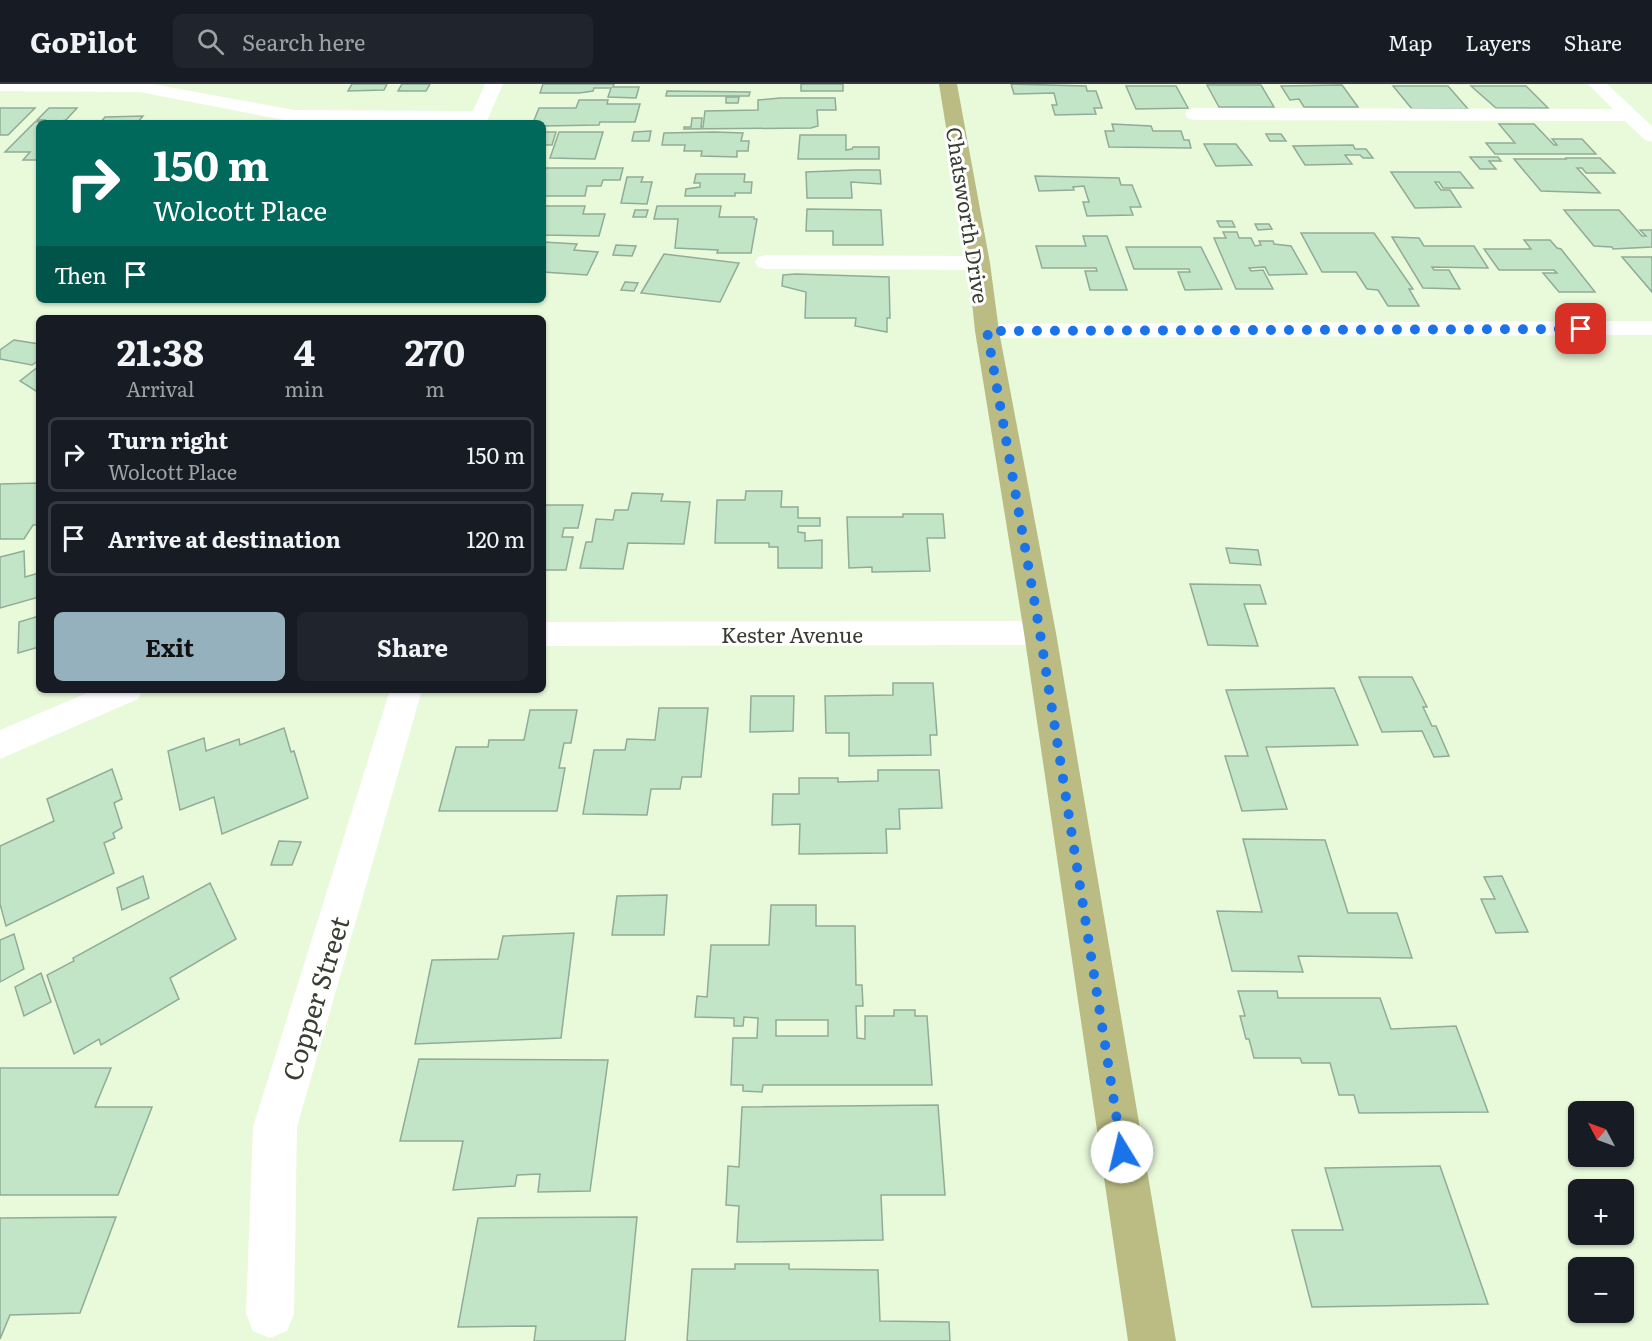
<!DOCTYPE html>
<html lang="en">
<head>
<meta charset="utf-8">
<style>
	body { margin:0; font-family:Literata,serif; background:#20242c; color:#f1f3f6; height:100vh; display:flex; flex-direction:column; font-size:22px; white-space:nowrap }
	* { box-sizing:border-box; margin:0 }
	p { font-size:20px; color:#9ea1a6 }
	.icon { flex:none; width:33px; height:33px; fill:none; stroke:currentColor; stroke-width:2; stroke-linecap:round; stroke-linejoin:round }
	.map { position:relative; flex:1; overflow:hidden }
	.details { position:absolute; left:36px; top:231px; width:510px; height:378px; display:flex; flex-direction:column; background:#171b24; border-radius:9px; box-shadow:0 2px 4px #0004 }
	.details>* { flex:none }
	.banner { position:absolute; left:36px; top:36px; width:510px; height:183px; border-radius:9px; box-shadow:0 2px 4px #0004; background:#00695c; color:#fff; overflow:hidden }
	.needle { width:39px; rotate:311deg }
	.tools { position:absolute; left:1568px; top:1017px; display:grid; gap:12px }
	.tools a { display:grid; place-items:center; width:66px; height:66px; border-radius:9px; background:#171b24; box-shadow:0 2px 4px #0004; font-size:30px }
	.pin { position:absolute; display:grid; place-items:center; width:51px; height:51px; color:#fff; margin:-26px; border-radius:12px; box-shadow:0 3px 9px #0006 }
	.me { position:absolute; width:66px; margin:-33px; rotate:351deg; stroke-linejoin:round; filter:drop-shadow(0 0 4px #0008) }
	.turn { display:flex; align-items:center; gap:21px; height:126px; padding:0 18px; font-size:27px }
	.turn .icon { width:78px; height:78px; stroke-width:2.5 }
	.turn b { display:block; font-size:42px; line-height:51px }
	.then { display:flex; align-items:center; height:57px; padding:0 18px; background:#0003; gap:12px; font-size:22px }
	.eta { display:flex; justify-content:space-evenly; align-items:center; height:102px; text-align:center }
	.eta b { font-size:36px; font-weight:700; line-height:42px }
	.action { display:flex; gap:12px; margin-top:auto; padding:12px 18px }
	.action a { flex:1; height:69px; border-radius:9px; background:#96b1be; color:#111; font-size:24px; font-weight:700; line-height:69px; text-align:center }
	.action a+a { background:#20242c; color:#f1f3f6 }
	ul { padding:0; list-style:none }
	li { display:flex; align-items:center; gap:18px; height:75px; margin:0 12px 9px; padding:0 6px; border:3px solid #363941; border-radius:9px }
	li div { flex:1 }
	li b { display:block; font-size:22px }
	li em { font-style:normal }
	header { display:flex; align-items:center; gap:36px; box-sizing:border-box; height:84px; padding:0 30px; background:#171b24; border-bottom:2px solid #363941 }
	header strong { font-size:28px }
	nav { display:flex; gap:33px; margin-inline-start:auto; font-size:21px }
	.search { width:420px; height:54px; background:#20242c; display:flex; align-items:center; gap:15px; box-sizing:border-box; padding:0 21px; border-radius:9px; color:#9ea1a6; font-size:22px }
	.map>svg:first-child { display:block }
	.building { fill:#c2e5c8; stroke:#91ac96; stroke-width:1.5; fill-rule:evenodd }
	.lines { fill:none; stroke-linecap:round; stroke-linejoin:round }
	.minor { fill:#fff; fill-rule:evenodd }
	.major { fill:#bbbc84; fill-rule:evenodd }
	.route { stroke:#1a73e8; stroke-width:10; stroke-dasharray:0 18 }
	.labels { text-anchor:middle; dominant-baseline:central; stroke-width:6; stroke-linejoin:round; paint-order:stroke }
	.street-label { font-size:21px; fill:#383e32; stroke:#fff }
	.near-street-label { font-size:26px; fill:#383e32; stroke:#fff }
</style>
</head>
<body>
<header>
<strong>GoPilot</strong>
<div class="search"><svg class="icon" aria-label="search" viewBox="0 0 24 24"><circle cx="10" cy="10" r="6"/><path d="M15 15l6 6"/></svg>Search here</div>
<nav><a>Map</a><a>Layers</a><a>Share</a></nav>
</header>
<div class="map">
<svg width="1652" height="1257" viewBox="0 0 1652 1257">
	<rect width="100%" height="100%" fill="#e9fadb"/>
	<g class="building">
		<path d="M 352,0 L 387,0 L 384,6 L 348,7 Z"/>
		<path d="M 402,0 L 430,0 L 426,7 L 398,7 Z"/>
		<path d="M 543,0 L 614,0 L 613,3 L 639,3 L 636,14 L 608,13 L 611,4 L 594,4 L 593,7 L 579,9 L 540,9 Z"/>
		<rect x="801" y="0" width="42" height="7"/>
		<path d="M 1011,0 L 1086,2 L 1087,7 L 1096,7 L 1102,24 L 1094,24 L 1096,30 L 1055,31 L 1052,21 L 1057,21 L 1054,9 L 1014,10 Z"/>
		<path d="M 1207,1 L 1261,1 L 1274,23 L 1219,23 Z"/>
		<path d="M 1342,1 L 1358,23 L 1304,23 L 1299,15 L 1290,16 L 1281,2 Z"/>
		<path d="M 1126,2 L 1176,2 L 1188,24 L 1136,25 Z"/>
		<path d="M 1393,2 L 1448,2 L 1468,25 L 1412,25 Z"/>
		<path d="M 1471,2 L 1526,2 L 1548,24 L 1496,24 Z"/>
		<path d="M 667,7 L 750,8 L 749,12 L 666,12 Z"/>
		<path d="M 726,13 L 739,13 L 738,19 L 726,19 Z"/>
		<path d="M 780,14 L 835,14 L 836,26 L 817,26 L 818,42 L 811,44 L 684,45 L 684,43 L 691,43 L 692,34 L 702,34 L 701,43 L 703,43 L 705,27 L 758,26 L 758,16 Z"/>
		<path d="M 579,16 L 608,16 L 607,20 L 640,20 L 635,38 L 600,38 L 599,41 L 543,42 L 543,39 L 533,39 L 539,24 L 576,24 Z"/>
		<path d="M 0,24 L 35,24 L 8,51 L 0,51 Z"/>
		<path d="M 49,24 L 77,24 L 66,36 L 57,38 L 91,37 L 39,39 L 39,76 L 23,76 L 30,68 L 5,68 L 35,38 L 46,36 L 37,36 Z"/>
		<path d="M 143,32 L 137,39 L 100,39 L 105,33 Z"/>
		<path d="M 1112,40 L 1151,42 L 1153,47 L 1181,47 L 1184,56 L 1189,56 L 1191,64 L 1109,63 L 1105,47 L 1114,47 Z"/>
		<path d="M 1499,40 L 1534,40 L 1554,61 L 1557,61 L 1552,55 L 1582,55 L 1596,70 L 1495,70 L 1486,59 L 1515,59 Z"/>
		<path d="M 651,47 L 649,57 L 632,57 L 634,48 Z"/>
		<path d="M 543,48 L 556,48 L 552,61 L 543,61 Z"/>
		<path d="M 559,48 L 603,48 L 595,75 L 550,74 Z"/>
		<path d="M 714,48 L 743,49 L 741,57 L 749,57 L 748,67 L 737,67 L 737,73 L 701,72 L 702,67 L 684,67 L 685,61 L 662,61 L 664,49 Z"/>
		<path d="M 1266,50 L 1281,50 L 1286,57 L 1270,57 Z"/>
		<path d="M 800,51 L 846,51 L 846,66 L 852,65 L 853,63 L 879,63 L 879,75 L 798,75 Z"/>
		<path d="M 1204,60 L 1236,60 L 1252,81 L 1216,82 Z"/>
		<path d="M 1353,61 L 1355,65 L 1366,65 L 1373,74 L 1363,74 L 1360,71 L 1345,71 L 1352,80 L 1305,81 L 1293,62 Z"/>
		<path d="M 1470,73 L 1498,73 L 1501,77 L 1489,77 L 1496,85 L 1480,85 Z"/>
		<path d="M 1565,74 L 1600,74 L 1615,89 L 1586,89 L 1582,84 L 1577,84 L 1600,109 L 1541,107 L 1514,75 L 1567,75 Z"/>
		<path d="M 546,84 L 623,84 L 620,96 L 603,96 L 601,102 L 587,102 L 585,112 L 543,112 L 543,94 Z"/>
		<path d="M 856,86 L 880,86 L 881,100 L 851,98 L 852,114 L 807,114 L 806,88 Z"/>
		<path d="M 1391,88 L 1460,88 L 1473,104 L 1443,104 L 1439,98 L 1435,98 L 1441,106 L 1450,106 L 1461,123 L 1415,124 Z"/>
		<path d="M 696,90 L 745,90 L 744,98 L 752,98 L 751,109 L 735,109 L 735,112 L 685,112 L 686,105 L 700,103 L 700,99 L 694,99 Z"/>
		<path d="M 1035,92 L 1119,94 L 1121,101 L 1132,101 L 1141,123 L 1130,123 L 1133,131 L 1087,132 L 1083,118 L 1089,118 L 1084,102 L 1073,103 L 1074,106 L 1039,107 Z"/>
		<path d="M 627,93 L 643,93 L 641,98 L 652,98 L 647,120 L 621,119 Z"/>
		<path d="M 543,122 L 585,122 L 583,130 L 605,130 L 599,152 L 543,151 Z"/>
		<path d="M 657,122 L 721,122 L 719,133 L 754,133 L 754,135 L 757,135 L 751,169 L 717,169 L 718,166 L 675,164 L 678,135 L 654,135 Z"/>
		<path d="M 807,125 L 881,126 L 883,161 L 833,161 L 833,147 L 806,147 Z"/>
		<path d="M 635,126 L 648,126 L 646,133 L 633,133 Z"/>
		<path d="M 1564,126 L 1619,126 L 1642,152 L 1646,152 L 1640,146 L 1652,146 L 1652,163 L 1613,165 L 1612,163 L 1594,162 Z"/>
		<path d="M 1217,137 L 1232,137 L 1235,143 L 1220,143 Z"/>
		<path d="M 1255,140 L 1269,140 L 1272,145 L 1258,146 Z"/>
		<path d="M 1223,148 L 1237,148 L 1239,154 L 1251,154 L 1255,162 L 1261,161 L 1259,157 L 1273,157 L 1274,160 L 1291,162 L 1307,190 L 1269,191 L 1265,183 L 1249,184 L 1251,187 L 1263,186 L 1273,205 L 1236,205 L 1214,154 L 1226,154 Z"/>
		<path d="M 1301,149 L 1374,149 L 1413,205 L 1409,205 L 1419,222 L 1388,222 L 1378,206 L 1367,205 L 1356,188 L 1322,188 Z"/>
		<path d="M 1083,152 L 1107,152 L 1127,206 L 1090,206 L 1085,187 L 1097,187 L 1096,184 L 1042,184 L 1036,162 L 1086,162 Z"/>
		<path d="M 1392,153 L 1419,154 L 1424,162 L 1474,162 L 1488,184 L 1432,183 L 1434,186 L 1449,186 L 1460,205 L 1423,204 Z"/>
		<path d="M 1524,156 L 1550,156 L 1557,164 L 1561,165 L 1595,208 L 1559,208 L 1543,189 L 1557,189 L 1554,186 L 1499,186 L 1484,165 L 1531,165 Z"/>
		<path d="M 543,158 L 577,160 L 574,166 L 598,168 L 587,191 L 543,188 Z"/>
		<path d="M 616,161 L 636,162 L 632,172 L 613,171 Z"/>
		<path d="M 1126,163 L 1201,163 L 1222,205 L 1185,206 L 1178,188 L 1190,188 L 1189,185 L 1134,185 Z"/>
		<path d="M 664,170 L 739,179 L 720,218 L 641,209 Z"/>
		<path d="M 1622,173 L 1652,173 L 1652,208 Z"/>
		<path d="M 796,190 L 889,193 L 890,234 L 887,234 L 887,248 L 855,242 L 856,234 L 805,234 L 806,208 L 782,202 L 783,191 Z"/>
		<path d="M 625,198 L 638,199 L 634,207 L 621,206 Z"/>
		<path d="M 14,256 L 39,260 L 39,276 L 32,281 L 0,275 L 0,266 Z"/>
		<path d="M 39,282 L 39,309 L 20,297 Z"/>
		<path d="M 39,399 L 39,441 L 33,441 L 24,455 L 0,455 L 0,400 Z"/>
		<path d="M 746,407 L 782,407 L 781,423 L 798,423 L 798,434 L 820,434 L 820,442 L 798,442 L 798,448 L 805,449 L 805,457 L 822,456 L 822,484 L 778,484 L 778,463 L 769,463 L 769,459 L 715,459 L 717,416 L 745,416 Z"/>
		<path d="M 632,409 L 663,410 L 661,417 L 690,418 L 684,460 L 628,459 L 623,485 L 580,484 L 586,458 L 592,458 L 596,435 L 613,436 L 615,426 L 628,426 Z"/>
		<path d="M 543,421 L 583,421 L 578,444 L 564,444 L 562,453 L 573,453 L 566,486 L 543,486 Z"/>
		<path d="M 903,430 L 943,430 L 945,454 L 927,454 L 930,487 L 872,488 L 872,483 L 849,484 L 847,433 L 903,433 Z"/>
		<path d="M 1226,464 L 1258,466 L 1261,481 L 1230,479 Z"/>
		<path d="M 24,467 L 25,493 L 39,489 L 39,513 L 0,524 L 0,473 Z"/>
		<path d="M 1190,500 L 1260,501 L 1266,520 L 1244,520 L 1258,562 L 1208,561 Z"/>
		<path d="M 39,532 L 39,563 L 18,569 L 19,538 Z"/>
		<path d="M 1359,593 L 1412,593 L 1427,623 L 1423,623 L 1432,642 L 1436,642 L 1449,672 L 1434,673 L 1422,647 L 1382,648 Z"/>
		<path d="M 893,599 L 933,599 L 937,651 L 930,651 L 931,671 L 849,672 L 849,649 L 826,649 L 825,612 L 893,611 Z"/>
		<path d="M 1334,604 L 1358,661 L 1266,663 L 1287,725 L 1242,727 L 1225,672 L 1248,672 L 1226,606 Z"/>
		<path d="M 751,612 L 794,612 L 793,647 L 750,648 Z"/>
		<path d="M 659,624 L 708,624 L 701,693 L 682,693 L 680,705 L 651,705 L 647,731 L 583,730 L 594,666 L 625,666 L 627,655 L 655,656 Z"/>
		<path d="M 530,626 L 577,626 L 571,659 L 564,659 L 559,684 L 565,684 L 557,727 L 439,727 L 456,663 L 488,663 L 489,656 L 524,656 Z"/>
		<path d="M 284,644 L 291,668 L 294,667 L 308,714 L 222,750 L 214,713 L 180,726 L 168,667 L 204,654 L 206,667 L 239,655 L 240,661 Z"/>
		<path d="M 112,685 L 122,715 L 114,719 L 122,744 L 113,749 L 115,754 L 104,759 L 114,789 L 6,842 L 0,820 L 0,762 L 54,737 L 47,715 Z"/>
		<path d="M 878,686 L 939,686 L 942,724 L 899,725 L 900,745 L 886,745 L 887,769 L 799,770 L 800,740 L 772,741 L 773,710 L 799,710 L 799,694 L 838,694 L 838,698 L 878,697 Z"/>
		<path d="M 1243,755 L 1325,756 L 1348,829 L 1397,829 L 1412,874 L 1298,872 L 1303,888 L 1232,887 L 1217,827 L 1262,828 Z"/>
		<path d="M 279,757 L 301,758 L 292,781 L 271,781 Z"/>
		<path d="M 143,792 L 149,814 L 122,826 L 117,804 Z"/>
		<path d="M 1502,792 L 1528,848 L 1496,849 L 1481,815 L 1495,815 L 1484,793 Z"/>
		<path d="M 210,799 L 236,855 L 170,894 L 179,915 L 101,961 L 99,955 L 74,970 L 47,891 L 74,877 L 73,874 Z"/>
		<path d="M 667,811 L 664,851 L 612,851 L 617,812 Z"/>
		<path d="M 771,821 L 816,821 L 816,842 L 855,842 L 856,901 L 862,901 L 863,922 L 856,922 L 857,954 L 865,955 L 865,932 L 894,932 L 894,926 L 915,926 L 915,932 L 927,932 L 932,1001 L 763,1001 L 762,1008 L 743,1007 L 743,1001 L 731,1001 L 733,954 L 757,954 L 758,934 L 744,933 L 743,942 L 734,942 L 734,934 L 695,933 L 697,912 L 707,913 L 711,861 L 769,861 ZM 776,936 L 828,936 L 828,952 L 776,952 Z"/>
		<path d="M 574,849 L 561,954 L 415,960 L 432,876 L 498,875 L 503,852 Z"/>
		<path d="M 14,850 L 24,885 L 0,898 L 0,856 Z"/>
		<path d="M 41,889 L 51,918 L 24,932 L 15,903 Z"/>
		<path d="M 1238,907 L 1277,907 L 1278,914 L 1380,914 L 1391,945 L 1456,942 L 1488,1028 L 1359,1029 L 1354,1011 L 1339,1011 L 1330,979 L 1302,979 L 1300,974 L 1254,974 L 1249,955 L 1246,955 L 1240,932 L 1245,932 Z"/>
		<path d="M 419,975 L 608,976 L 590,1107 L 538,1108 L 540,1090 L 517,1091 L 515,1102 L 453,1106 L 463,1057 L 400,1057 Z"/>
		<path d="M 0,984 L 111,984 L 95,1023 L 152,1023 L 118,1111 L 0,1111 Z"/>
		<path d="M 938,1021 L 945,1111 L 881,1111 L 883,1156 L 737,1158 L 739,1122 L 726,1121 L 728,1082 L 739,1083 L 742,1023 Z"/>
		<path d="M 1440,1082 L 1488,1220 L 1312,1223 L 1292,1146 L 1343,1146 L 1325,1084 Z"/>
		<path d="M 116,1133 L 80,1229 L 10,1231 L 0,1255 L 0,1134 Z"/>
		<path d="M 637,1133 L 625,1257 L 534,1257 L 536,1242 L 458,1243 L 478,1134 Z"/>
		<path d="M 735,1180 L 789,1180 L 789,1185 L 878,1186 L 880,1237 L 949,1238 L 950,1257 L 687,1257 L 692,1185 L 735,1185 Z"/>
	</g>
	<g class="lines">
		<g class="minor">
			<path d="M 0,0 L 152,0 L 294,26 L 473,27 L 485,0 L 503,0 L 486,39 L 294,38 L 140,8 L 0,7 Z"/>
			<path d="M 1588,0 L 1607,0 L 1652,42 L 1652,58 L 1645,56 L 1625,37 L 1194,36 L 1187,34 L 1185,30 L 1187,26 L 1194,24 L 1613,25 Z"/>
			<path d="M 766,171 L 979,172 L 987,174 L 990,179 L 987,184 L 979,186 L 766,185 L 758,183 L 755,178 L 758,173 Z"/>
			<path d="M 1652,237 L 1652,251 L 987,254 L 979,252 L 975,247 L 979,242 L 987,240 Z"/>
			<path d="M 1040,537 L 1051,541 L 1056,549 L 1051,557 L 1040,561 L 543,562 L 543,538 Z"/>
			<path d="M 94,606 L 143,606 L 138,615 L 0,675 L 0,646 Z"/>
			<path d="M 390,606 L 422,606 L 297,1043 L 294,1230 L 287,1247 L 270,1254 L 253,1247 L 246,1230 L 253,1043 Z"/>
		</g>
		<path class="major" d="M 939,0 L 957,0 L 990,179 L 999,247 L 1056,549 L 1176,1257 L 1128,1257 L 1024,549 L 975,247 L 968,179 Z"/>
	</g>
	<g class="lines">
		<path class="route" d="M 1122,1068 L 1040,549 L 987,247 L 1581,245"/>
	</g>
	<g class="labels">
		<g class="street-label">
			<text transform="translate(969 131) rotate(81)">Chatsworth Drive</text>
			<text x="792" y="549">Kester Avenue</text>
		</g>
		<g class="near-street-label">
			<text transform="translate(314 914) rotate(-73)">Copper Street</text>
		</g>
	</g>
</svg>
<div class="tools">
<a><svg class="needle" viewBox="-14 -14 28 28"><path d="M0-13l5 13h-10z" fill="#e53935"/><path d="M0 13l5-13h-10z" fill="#9ea1a6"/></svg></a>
<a>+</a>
<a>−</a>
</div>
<div class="pin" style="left:1581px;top:245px;background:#d93025"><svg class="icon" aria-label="arrive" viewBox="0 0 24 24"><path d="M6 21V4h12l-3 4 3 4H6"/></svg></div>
<svg class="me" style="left:1122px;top:1068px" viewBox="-20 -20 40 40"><circle r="19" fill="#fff"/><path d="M0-13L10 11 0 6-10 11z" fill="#1a73e8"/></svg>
<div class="banner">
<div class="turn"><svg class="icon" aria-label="right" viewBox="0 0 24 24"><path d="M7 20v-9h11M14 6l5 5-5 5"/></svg><div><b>150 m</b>Wolcott Place</div></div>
<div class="then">Then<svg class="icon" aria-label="arrive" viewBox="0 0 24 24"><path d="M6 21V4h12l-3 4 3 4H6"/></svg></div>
</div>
<section class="details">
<div class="eta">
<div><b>21:38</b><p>Arrival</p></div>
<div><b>4</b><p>min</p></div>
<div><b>270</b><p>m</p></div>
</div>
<ul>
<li><svg class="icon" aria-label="right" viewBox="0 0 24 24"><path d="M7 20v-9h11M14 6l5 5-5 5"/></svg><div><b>Turn right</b><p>Wolcott Place</p></div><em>150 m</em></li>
<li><svg class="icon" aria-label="arrive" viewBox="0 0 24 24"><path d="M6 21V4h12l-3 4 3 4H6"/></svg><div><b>Arrive at destination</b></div><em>120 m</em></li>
</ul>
<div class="action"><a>Exit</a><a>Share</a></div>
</section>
</div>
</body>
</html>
